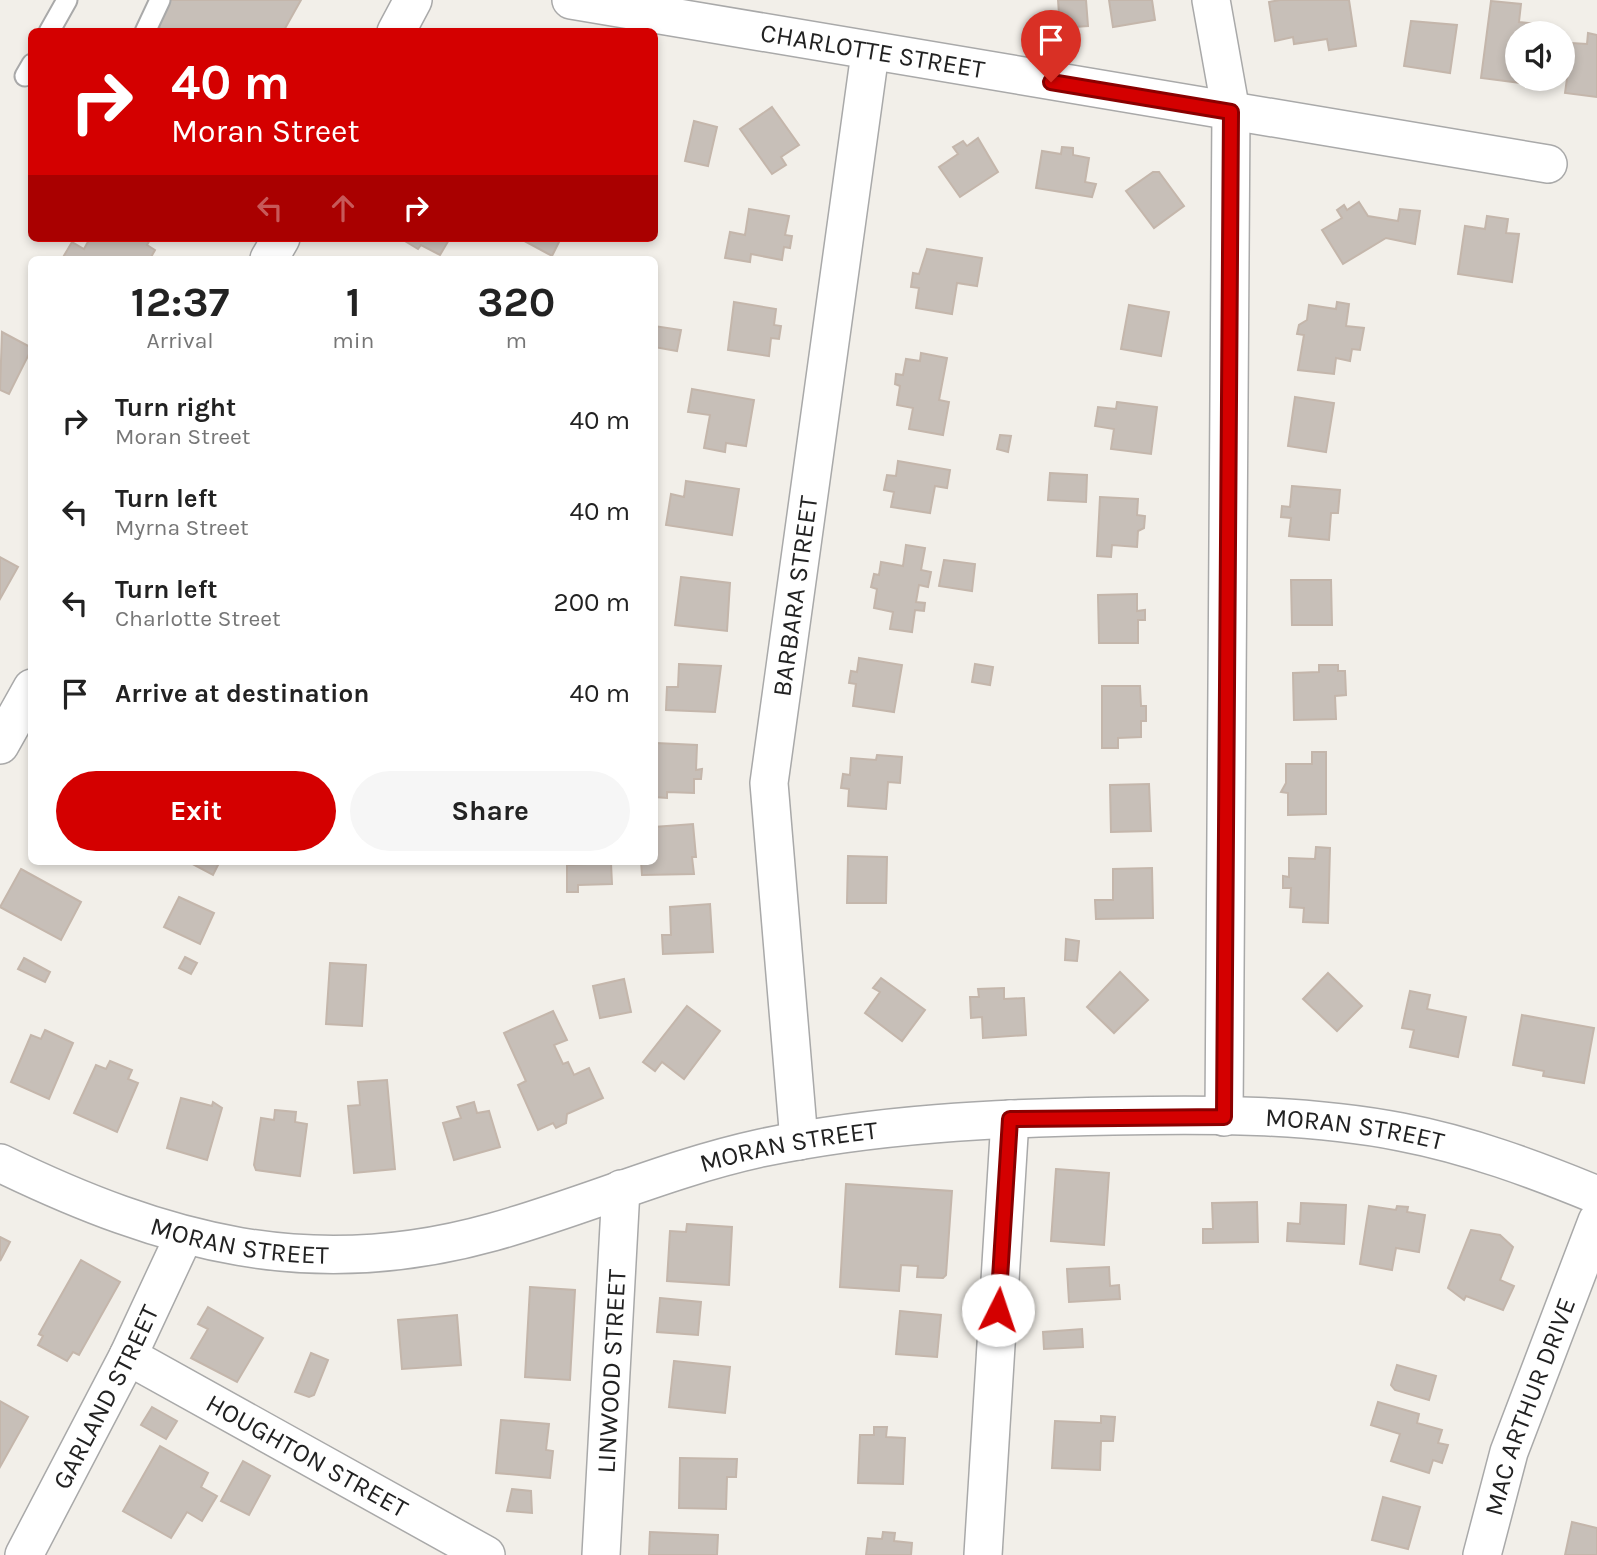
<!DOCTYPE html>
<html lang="en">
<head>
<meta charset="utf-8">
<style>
	body { margin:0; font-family:Karla,sans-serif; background:#f6f6f6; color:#222; height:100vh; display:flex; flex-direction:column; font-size:26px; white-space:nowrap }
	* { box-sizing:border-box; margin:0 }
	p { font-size:23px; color:#767676 }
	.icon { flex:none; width:38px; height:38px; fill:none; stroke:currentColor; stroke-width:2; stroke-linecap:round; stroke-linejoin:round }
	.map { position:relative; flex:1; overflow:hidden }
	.panel { position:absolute; left:28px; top:256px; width:630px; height:609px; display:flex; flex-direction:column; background:#fff; border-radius:10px; box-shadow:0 4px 10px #0003 }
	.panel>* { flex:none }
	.hud { position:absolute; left:28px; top:28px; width:630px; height:214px; border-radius:10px; box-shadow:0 4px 10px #0003; background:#d40000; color:#fff; overflow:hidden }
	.fabs { position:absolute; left:1505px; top:21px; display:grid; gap:14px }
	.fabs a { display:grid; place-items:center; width:70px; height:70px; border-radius:50%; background:#fff; box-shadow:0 4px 10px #0003; font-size:35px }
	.pin { position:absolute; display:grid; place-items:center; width:60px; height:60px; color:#fff; margin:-72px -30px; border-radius:50% 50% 50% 0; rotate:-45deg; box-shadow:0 0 7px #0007 }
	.pin .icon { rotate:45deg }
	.me { position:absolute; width:77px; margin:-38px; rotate:4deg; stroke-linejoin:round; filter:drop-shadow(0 0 5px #0008) }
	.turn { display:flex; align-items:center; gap:24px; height:147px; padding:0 28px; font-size:32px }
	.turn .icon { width:91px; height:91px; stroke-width:2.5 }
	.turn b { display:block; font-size:49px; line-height:60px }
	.lanes { display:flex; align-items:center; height:66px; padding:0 28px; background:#0003; justify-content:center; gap:35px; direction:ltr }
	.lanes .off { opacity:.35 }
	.eta { display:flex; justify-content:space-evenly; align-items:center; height:119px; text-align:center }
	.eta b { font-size:42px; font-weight:700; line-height:49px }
	.cta { display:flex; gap:14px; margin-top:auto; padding:14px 28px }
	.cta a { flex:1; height:80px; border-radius:42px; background:#d40000; color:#fff; font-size:28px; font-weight:700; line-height:80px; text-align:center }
	.cta a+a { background:#f6f6f6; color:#222 }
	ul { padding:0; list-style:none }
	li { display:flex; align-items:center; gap:21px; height:91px; padding:0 28px }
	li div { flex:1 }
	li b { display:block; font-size:26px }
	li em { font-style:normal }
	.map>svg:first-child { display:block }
	.building { fill:#c7bfb8; stroke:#c4b6ab; stroke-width:2 }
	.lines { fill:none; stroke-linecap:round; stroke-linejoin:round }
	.lane-casing { stroke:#a9a9a9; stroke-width:23 }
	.street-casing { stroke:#a9a9a9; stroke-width:40 }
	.lane { stroke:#fff; stroke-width:19 }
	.street { stroke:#fff; stroke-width:37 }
	.route-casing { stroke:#8a0000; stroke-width:18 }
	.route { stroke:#d40000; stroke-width:12 }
	.labels { text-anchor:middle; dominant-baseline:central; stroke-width:7; stroke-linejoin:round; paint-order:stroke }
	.street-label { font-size:26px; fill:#222; stroke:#fff }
</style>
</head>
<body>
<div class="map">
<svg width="1597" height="1555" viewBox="0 0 1597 1555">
	<rect width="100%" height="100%" fill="#f2efe9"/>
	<g class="building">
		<path d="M 169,0 L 301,0 L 283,32 L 158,32 L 160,28 L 155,24 Z"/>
		<path d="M 1058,0 L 1086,0 L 1088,26 L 1060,28 Z"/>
		<path d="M 1109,0 L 1152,0 L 1155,20 L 1113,27 Z"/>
		<path d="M 1280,0 L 1349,0 L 1356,46 L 1329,50 L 1327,39 L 1294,44 L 1293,37 L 1275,41 L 1269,2 Z"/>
		<path d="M 1491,1 L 1521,4 L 1519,22 L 1537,24 L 1535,33 L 1517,33 L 1517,79 L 1530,79 L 1529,84 L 1481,78 Z"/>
		<path d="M 1411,21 L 1457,25 L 1450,73 L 1404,66 Z"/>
		<path d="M 1588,33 L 1597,35 L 1597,97 L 1565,93 L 1572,43 L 1587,44 Z"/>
		<path d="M 772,107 L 799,145 L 781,157 L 786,165 L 772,174 L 740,129 Z"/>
		<path d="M 694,121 L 717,127 L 708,166 L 685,161 Z"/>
		<path d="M 978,138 L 998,172 L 960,197 L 939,167 L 958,154 L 953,147 L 963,141 L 967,146 Z"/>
		<path d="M 1062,147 L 1073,148 L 1073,155 L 1089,158 L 1085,182 L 1096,184 L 1092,197 L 1036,188 L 1042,151 L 1061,154 Z"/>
		<path d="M 1153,172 L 1159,172 L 1184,206 L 1154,228 L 1126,191 Z"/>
		<path d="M 1359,202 L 1368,216 L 1398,221 L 1400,209 L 1420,211 L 1415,244 L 1386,238 L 1343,264 L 1322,230 L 1342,218 L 1337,210 L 1344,205 L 1347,210 Z"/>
		<path d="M 749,209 L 789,216 L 785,235 L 792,236 L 790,248 L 784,247 L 782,260 L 751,254 L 750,262 L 725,258 L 730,232 L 745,235 Z"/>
		<path d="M 1487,216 L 1508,219 L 1506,233 L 1519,234 L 1512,282 L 1458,274 L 1465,226 L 1485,229 Z"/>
		<path d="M 90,238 L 151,238 L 147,245 L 155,250 L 150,259 L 62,259 L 72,242 L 84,249 Z"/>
		<path d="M 400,238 L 450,238 L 440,255 L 421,245 L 418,249 Z"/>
		<path d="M 519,238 L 561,238 L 552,256 Z"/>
		<path d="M 927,249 L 982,258 L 977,286 L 957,283 L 952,314 L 916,308 L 919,288 L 911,287 L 913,273 L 919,274 Z"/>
		<path d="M 734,302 L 776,309 L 774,325 L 781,326 L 779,339 L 771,338 L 769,356 L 728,350 Z"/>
		<path d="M 1337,302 L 1349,304 L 1346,326 L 1364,328 L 1360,350 L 1352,349 L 1350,361 L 1336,358 L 1334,374 L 1298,370 L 1304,335 L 1297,334 L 1299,325 L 1307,320 L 1309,305 L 1336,309 Z"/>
		<path d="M 1129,305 L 1169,312 L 1161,356 L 1121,349 Z"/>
		<path d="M 654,326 L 681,330 L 677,351 L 654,347 Z"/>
		<path d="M 2,332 L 32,348 L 9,394 L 0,390 Z"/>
		<path d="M 921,353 L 947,358 L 939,400 L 949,402 L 943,435 L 909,429 L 913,408 L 897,405 L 900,386 L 895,384 L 896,374 L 903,375 L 906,359 L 920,361 Z"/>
		<path d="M 692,389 L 754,400 L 746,446 L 726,443 L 725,452 L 704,448 L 710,415 L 688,412 Z"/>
		<path d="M 1295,397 L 1334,403 L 1326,452 L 1288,446 Z"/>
		<path d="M 1117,402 L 1157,407 L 1151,454 L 1111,449 L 1114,429 L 1095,426 L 1098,407 L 1116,409 Z"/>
		<path d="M 1000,435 L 1011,436 L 1008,452 L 997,449 Z"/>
		<path d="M 898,461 L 950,470 L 947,488 L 935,486 L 930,513 L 891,507 L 894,492 L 884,490 L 887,475 L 896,476 Z"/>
		<path d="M 1050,473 L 1087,475 L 1086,502 L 1048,500 Z"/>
		<path d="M 686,481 L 739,489 L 732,535 L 666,525 L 671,494 L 684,497 Z"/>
		<path d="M 1292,486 L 1340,490 L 1338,513 L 1331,513 L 1329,540 L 1289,536 L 1291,518 L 1281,517 L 1282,506 L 1290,507 Z"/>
		<path d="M 1100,497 L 1138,499 L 1137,515 L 1145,516 L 1144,528 L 1138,531 L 1137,547 L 1112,545 L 1111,557 L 1097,556 Z"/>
		<path d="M 906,545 L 925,548 L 921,570 L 931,572 L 928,587 L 919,585 L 916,602 L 925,603 L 924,611 L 915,610 L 912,632 L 890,629 L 893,612 L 874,608 L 877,589 L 871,587 L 874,574 L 879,575 L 881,562 L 903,566 Z"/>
		<path d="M 0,557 L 18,567 L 0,599 Z"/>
		<path d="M 944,560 L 975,564 L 972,591 L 939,586 Z"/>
		<path d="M 681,577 L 730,583 L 727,631 L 675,625 Z"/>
		<path d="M 1291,580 L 1331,580 L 1332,625 L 1292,625 Z"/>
		<path d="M 1137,594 L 1137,611 L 1145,610 L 1145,620 L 1138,620 L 1138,643 L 1099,643 L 1098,595 Z"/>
		<path d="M 859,658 L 902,665 L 894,712 L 853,706 L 856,684 L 849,683 L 851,671 L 857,672 Z"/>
		<path d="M 679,664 L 721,666 L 715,712 L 666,710 L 667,687 L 678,687 Z"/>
		<path d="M 975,664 L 993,667 L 990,685 L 972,682 Z"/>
		<path d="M 1319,665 L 1338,665 L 1338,671 L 1345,671 L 1346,695 L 1335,696 L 1336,719 L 1294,720 L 1293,673 L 1319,672 Z"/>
		<path d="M 1102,686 L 1140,686 L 1141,706 L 1146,706 L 1146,721 L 1141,721 L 1141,737 L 1118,738 L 1118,748 L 1102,748 Z"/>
		<path d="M 656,743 L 697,745 L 696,770 L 702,769 L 701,779 L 694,779 L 694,793 L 667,792 L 667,798 L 654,797 Z"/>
		<path d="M 1312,752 L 1326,752 L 1326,814 L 1288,815 L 1288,793 L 1281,792 L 1286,783 L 1286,764 L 1312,764 Z"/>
		<path d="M 877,755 L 902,757 L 900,783 L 888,782 L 886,809 L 848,806 L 849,789 L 841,788 L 843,774 L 850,775 L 851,758 L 876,760 Z"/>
		<path d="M 1149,784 L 1151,831 L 1111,832 L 1110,785 Z"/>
		<path d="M 693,824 L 696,857 L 692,857 L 694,874 L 642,875 L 641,861 L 654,861 L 654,827 Z"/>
		<path d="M 1316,847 L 1330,848 L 1328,923 L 1303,922 L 1304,908 L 1290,907 L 1291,888 L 1283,888 L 1283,876 L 1289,877 L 1289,858 L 1315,859 Z"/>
		<path d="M 848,856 L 887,857 L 886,903 L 847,903 Z"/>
		<path d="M 187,861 L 220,861 L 213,875 Z"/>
		<path d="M 611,863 L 612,884 L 578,885 L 578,892 L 567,892 L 567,865 Z"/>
		<path d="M 1152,868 L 1153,918 L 1096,919 L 1095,900 L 1113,900 L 1113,869 Z"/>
		<path d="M 21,869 L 81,902 L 61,940 L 0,907 Z"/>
		<path d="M 179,897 L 214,913 L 200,944 L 164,927 Z"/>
		<path d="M 710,904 L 713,952 L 663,954 L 662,935 L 671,935 L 670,907 Z"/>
		<path d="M 1066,939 L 1079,941 L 1077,961 L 1065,960 Z"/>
		<path d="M 185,957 L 197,963 L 191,974 L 179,968 Z"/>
		<path d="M 24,958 L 50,972 L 45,982 L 18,969 Z"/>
		<path d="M 330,963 L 366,965 L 362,1026 L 326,1024 Z"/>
		<path d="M 1120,972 L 1148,1000 L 1114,1033 L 1087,1007 Z"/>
		<path d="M 1328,973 L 1362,1006 L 1337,1031 L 1303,999 Z"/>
		<path d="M 881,978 L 925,1010 L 902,1041 L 865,1013 L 880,992 L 873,988 Z"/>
		<path d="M 624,979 L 631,1012 L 600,1018 L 593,986 Z"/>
		<path d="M 1004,988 L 1004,999 L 1024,998 L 1026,1035 L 983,1038 L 982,1017 L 971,1018 L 970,997 L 979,997 L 978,989 Z"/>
		<path d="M 1410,991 L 1430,995 L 1427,1009 L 1466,1017 L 1458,1057 L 1410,1047 L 1414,1030 L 1402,1028 Z"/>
		<path d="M 687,1006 L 720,1031 L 684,1079 L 662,1062 L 655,1071 L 643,1062 Z"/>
		<path d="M 553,1011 L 567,1040 L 554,1045 L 563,1064 L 568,1062 L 574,1075 L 589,1068 L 603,1098 L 567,1114 L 566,1123 L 556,1128 L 553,1123 L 538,1130 L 518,1085 L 526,1081 L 504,1033 Z"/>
		<path d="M 1522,1015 L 1594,1028 L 1584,1083 L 1543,1076 L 1544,1071 L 1513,1065 Z"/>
		<path d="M 45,1030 L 73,1043 L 49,1099 L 11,1082 L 31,1035 L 41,1039 Z"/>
		<path d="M 110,1061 L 132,1070 L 128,1079 L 138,1083 L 117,1132 L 74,1113 L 96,1065 L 106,1069 Z"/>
		<path d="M 387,1080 L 395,1169 L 354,1173 L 348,1106 L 360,1105 L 358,1082 Z"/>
		<path d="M 181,1098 L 212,1106 L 213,1102 L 222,1108 L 207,1160 L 167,1148 Z"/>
		<path d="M 474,1102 L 477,1113 L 489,1111 L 500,1147 L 454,1160 L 443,1123 L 461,1118 L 457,1107 Z"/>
		<path d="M 275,1110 L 296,1112 L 295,1122 L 307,1124 L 300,1176 L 256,1170 L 254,1165 L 261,1118 L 274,1120 Z"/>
		<path d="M 1056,1169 L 1109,1173 L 1104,1245 L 1051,1241 Z"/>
		<path d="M 846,1184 L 952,1191 L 946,1275 L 943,1278 L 917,1277 L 918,1266 L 901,1265 L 899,1291 L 840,1287 Z"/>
		<path d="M 1257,1202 L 1258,1242 L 1203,1243 L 1203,1229 L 1213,1229 L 1212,1203 Z"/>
		<path d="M 1301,1203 L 1346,1205 L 1344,1244 L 1287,1241 L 1288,1223 L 1300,1224 Z"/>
		<path d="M 1369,1206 L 1396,1210 L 1397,1206 L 1408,1207 L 1407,1212 L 1425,1215 L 1419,1252 L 1396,1248 L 1392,1270 L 1360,1264 Z"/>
		<path d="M 687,1224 L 732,1227 L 729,1285 L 667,1281 L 670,1231 L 686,1232 Z"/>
		<path d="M 1471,1230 L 1500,1235 L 1513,1247 L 1500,1280 L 1514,1286 L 1503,1310 L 1466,1296 L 1464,1300 L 1448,1288 Z"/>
		<path d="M 0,1237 L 10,1242 L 0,1261 Z"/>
		<path d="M 81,1260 L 120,1282 L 79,1355 L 73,1352 L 67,1361 L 38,1345 L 43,1336 L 39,1334 Z"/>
		<path d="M 1109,1267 L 1110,1286 L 1119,1285 L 1120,1299 L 1069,1302 L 1067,1269 Z"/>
		<path d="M 530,1287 L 575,1290 L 570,1380 L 525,1377 Z"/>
		<path d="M 660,1298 L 701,1302 L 698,1335 L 657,1332 Z"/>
		<path d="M 208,1307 L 263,1338 L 237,1382 L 191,1358 L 208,1329 L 198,1324 Z"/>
		<path d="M 900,1311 L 941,1315 L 937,1357 L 896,1354 Z"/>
		<path d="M 457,1315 L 461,1365 L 402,1369 L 398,1320 Z"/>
		<path d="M 1082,1329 L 1083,1347 L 1044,1349 L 1043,1332 Z"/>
		<path d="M 311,1353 L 328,1360 L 314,1395 L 309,1397 L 295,1392 Z"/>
		<path d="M 674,1361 L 730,1367 L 725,1413 L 669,1407 Z"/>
		<path d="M 1397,1365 L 1436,1376 L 1429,1400 L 1395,1390 L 1391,1385 Z"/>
		<path d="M 0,1401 L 28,1417 L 0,1467 Z"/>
		<path d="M 1378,1402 L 1419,1414 L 1417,1423 L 1442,1430 L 1438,1443 L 1448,1445 L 1442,1463 L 1433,1460 L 1429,1473 L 1391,1461 L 1400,1434 L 1371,1425 Z"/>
		<path d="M 152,1407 L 177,1421 L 166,1439 L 141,1425 Z"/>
		<path d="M 1101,1416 L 1115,1417 L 1113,1441 L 1101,1441 L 1100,1470 L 1052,1468 L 1055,1421 L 1101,1423 Z"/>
		<path d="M 501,1420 L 549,1424 L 546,1450 L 553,1451 L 550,1478 L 496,1473 Z"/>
		<path d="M 874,1427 L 887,1427 L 886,1437 L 905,1438 L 903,1484 L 858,1483 L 860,1435 L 874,1435 Z"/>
		<path d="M 160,1446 L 208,1473 L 201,1487 L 217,1496 L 202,1521 L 187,1512 L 171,1538 L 123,1511 Z"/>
		<path d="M 680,1458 L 737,1459 L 736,1477 L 727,1477 L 726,1509 L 679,1508 Z"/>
		<path d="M 243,1461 L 270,1476 L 249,1515 L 221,1501 Z"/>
		<path d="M 512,1489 L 531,1491 L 532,1513 L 507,1511 Z"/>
		<path d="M 1383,1497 L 1420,1507 L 1408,1549 L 1372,1540 Z"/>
		<path d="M 1572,1522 L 1597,1528 L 1597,1555 L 1565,1555 Z"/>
		<path d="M 650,1532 L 718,1535 L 717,1555 L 649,1555 Z"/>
		<path d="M 883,1532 L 895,1533 L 894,1541 L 912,1543 L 911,1555 L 866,1555 L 868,1538 L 882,1539 Z"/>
	</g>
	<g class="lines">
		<g class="lane-casing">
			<g id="lane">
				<path d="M 49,32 L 67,0"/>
				<path d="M 145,32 L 160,0"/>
				<path d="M 25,76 L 32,64"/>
			</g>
		</g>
		<g class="street-casing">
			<g id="street">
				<path id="s1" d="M 571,0 L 1548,164"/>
				<path d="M 1211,0 L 1231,112 L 1224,1117"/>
				<path d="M 396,32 L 413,0"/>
				<path d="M 269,259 L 281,238"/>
				<path d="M 0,745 L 32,688"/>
				<path id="s2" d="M 799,1141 L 769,783 L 870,53"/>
				<path id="s3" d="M 0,1163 C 165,1243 311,1283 493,1232 C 583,1207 669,1168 761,1148 C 876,1124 996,1118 1113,1116 C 1208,1114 1308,1114 1401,1132 C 1469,1145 1534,1169 1597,1195"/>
				<path id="s4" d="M 128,1356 L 486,1555"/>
				<path id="s5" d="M 24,1555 L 128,1356 L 184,1236"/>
				<path id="s6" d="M 601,1555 L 621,1189"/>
				<path d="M 983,1555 L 1010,1119"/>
				<path id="s7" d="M 1482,1555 L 1509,1452 L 1597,1221"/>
			</g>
		</g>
		<use href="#lane" class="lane"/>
		<use href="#street" class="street"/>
	</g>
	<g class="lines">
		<g class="route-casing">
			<path id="route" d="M 998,1310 L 1010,1119 L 1224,1117 L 1231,112 L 1051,82"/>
		</g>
		<use href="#route" class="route"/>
	</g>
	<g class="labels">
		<g class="street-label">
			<text stroke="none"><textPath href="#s1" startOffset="306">CHARLOTTE STREET</textPath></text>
			<text stroke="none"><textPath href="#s2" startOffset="548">BARBARA STREET</textPath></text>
			<text stroke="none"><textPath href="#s3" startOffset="1388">MORAN STREET</textPath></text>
			<text stroke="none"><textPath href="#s3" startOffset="819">MORAN STREET</textPath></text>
			<text stroke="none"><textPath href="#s3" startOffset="254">MORAN STREET</textPath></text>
			<text stroke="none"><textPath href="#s6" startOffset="184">LINWOOD STREET</textPath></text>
			<text stroke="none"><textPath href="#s5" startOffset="178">GARLAND STREET</textPath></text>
			<text stroke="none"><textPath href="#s7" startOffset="156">MAC ARTHUR DRIVE</textPath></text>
			<text stroke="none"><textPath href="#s4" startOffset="205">HOUGHTON STREET</textPath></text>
		</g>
	</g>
</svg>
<div class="fabs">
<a><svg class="icon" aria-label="sound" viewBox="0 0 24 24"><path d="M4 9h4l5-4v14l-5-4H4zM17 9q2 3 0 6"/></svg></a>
</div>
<div class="pin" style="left:1051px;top:82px;background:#d93025"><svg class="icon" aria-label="arrive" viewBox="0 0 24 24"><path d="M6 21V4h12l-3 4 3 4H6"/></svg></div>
<svg class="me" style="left:998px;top:1310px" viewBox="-20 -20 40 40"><circle r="19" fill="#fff"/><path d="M0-13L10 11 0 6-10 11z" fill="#d40000"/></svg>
<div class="hud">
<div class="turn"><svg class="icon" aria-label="right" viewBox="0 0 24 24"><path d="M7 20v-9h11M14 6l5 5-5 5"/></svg><div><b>40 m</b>Moran Street</div></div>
<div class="lanes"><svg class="icon off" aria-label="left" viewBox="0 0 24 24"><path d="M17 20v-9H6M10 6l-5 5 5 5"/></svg><svg class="icon off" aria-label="ahead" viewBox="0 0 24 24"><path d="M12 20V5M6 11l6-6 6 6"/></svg><svg class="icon" aria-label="right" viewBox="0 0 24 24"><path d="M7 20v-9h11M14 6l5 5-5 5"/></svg></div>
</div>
<section class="panel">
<div class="eta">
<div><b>12:37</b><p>Arrival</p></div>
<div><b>1</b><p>min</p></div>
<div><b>320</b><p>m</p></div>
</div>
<ul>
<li><svg class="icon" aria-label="right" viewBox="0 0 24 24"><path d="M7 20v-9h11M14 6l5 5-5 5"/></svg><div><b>Turn right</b><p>Moran Street</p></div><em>40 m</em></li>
<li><svg class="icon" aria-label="left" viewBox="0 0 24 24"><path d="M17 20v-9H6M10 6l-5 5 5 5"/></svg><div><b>Turn left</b><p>Myrna Street</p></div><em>40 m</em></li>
<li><svg class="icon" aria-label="left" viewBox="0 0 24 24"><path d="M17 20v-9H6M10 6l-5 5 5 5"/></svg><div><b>Turn left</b><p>Charlotte Street</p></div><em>200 m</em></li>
<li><svg class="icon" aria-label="arrive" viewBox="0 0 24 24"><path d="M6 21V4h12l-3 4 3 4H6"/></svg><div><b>Arrive at destination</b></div><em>40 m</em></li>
</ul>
<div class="cta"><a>Exit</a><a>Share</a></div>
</section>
</div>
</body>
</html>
